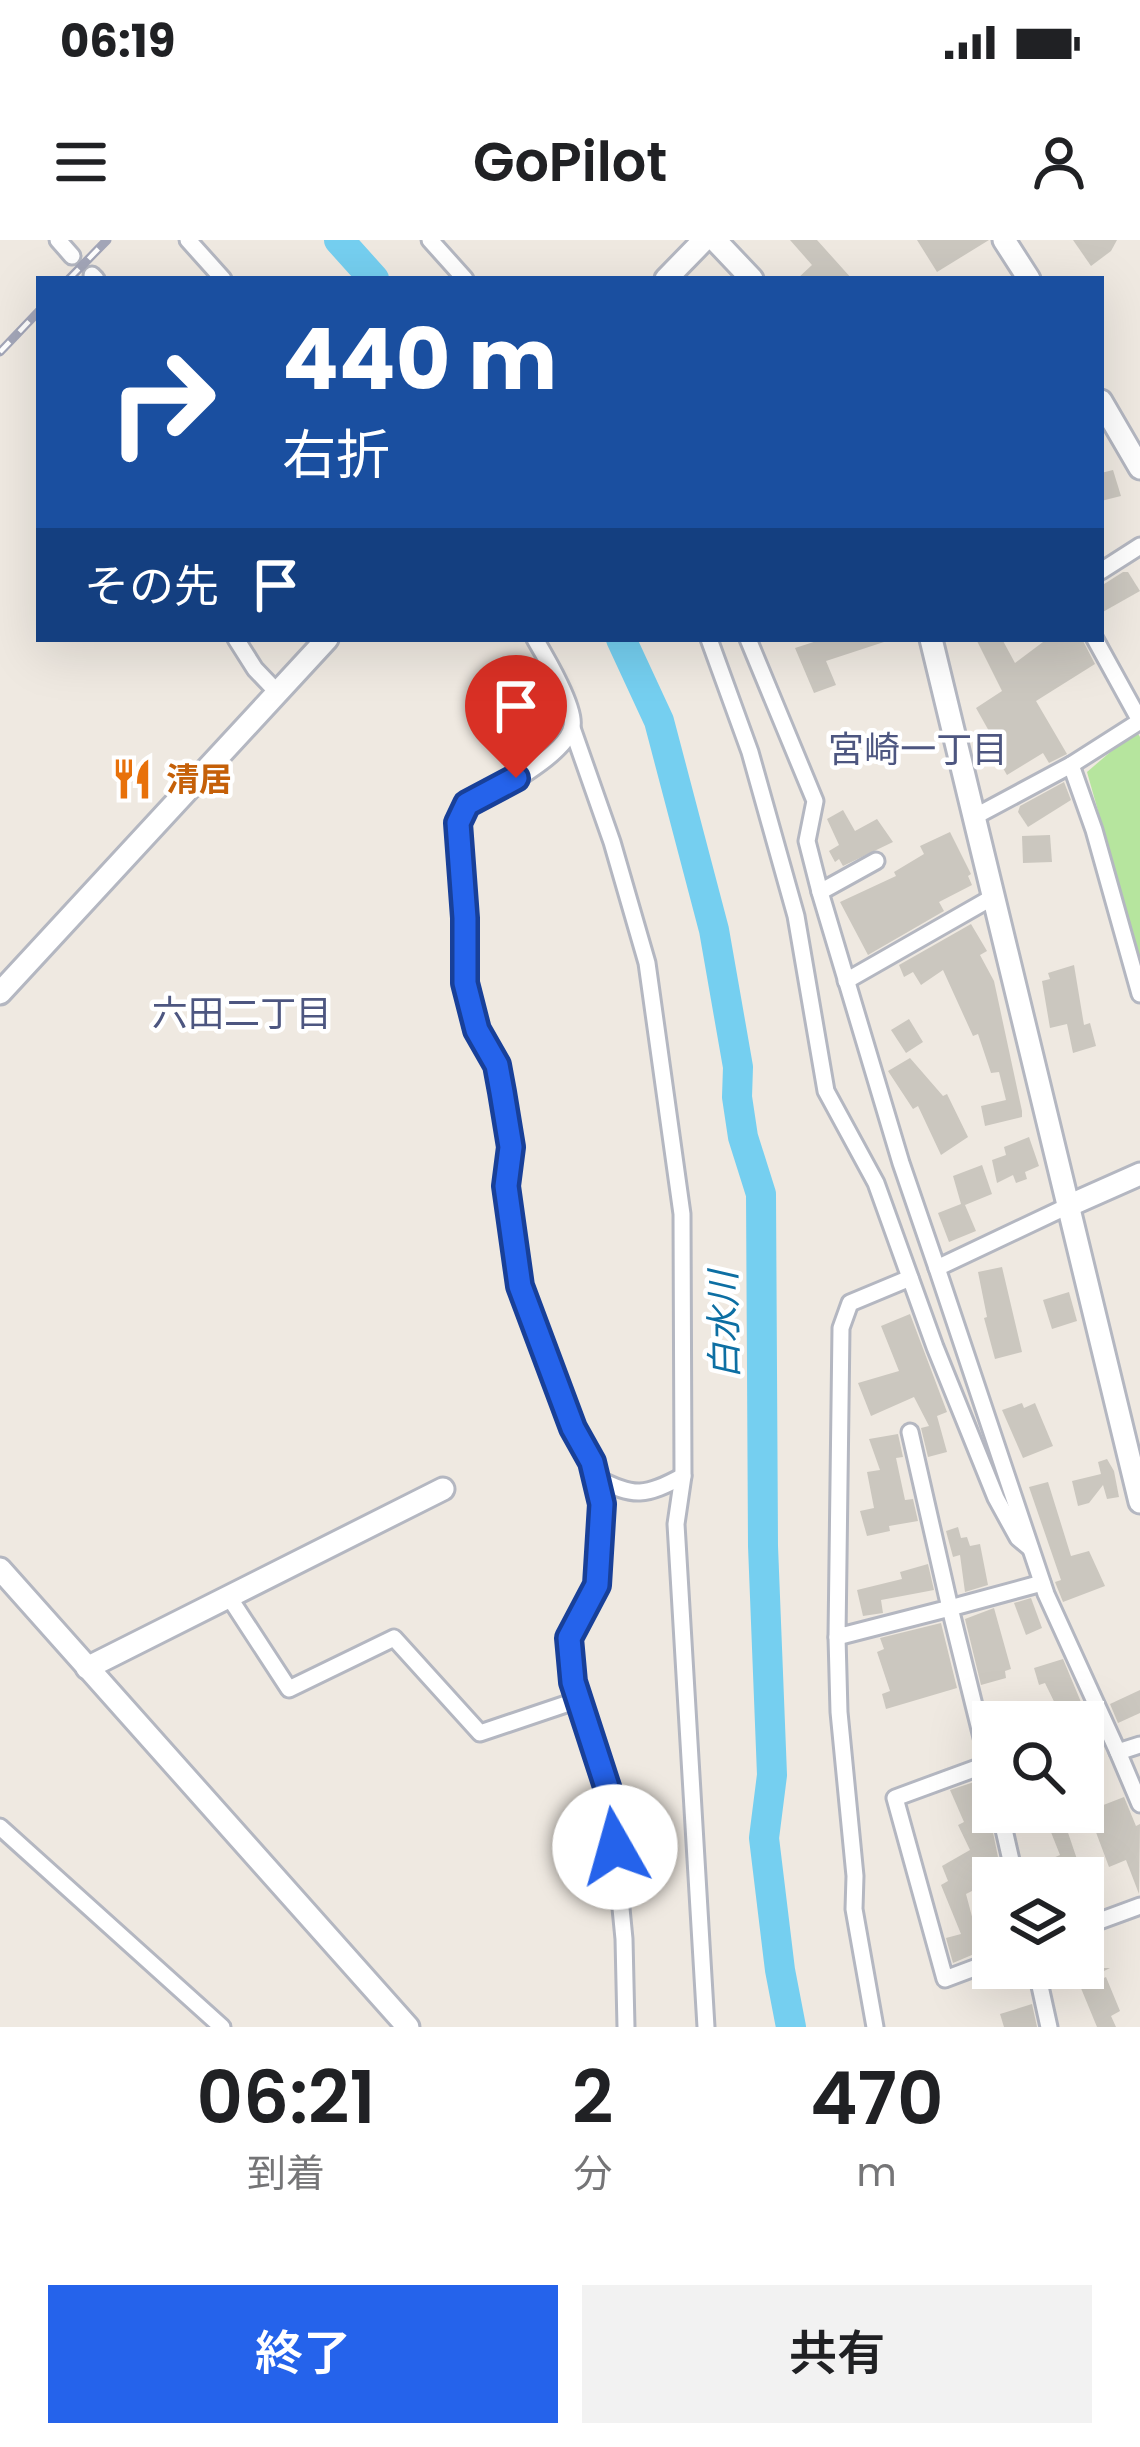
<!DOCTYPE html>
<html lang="ja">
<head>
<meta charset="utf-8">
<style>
	body { margin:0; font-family:Poppins,"Noto Sans JP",sans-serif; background:#f2f2f2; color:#202124; height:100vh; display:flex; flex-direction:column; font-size:45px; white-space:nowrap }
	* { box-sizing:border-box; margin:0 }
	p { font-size:39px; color:#757577 }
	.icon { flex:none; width:66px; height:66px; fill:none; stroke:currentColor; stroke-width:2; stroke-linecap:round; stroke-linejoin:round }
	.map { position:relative; height:1787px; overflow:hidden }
	.sheet { display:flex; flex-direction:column; background:#fff; flex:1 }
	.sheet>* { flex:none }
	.banner { position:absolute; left:36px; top:36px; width:1068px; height:366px; border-radius:0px; box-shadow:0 12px 48px #0002; background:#1a4fa0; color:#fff; overflow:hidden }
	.buttons { position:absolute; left:972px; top:1461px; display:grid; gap:24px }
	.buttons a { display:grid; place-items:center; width:132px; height:132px; border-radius:0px; background:#fff; box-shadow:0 12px 48px #0002; font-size:60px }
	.pin { position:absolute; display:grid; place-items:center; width:102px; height:102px; color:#fff; margin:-123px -51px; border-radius:50% 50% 50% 0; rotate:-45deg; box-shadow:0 0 12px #0007 }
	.pin .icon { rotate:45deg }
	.me { position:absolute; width:132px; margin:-66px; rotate:353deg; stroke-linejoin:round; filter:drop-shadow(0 0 9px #0008) }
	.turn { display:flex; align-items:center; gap:42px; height:252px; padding:0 48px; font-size:54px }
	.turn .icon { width:156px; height:156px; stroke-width:2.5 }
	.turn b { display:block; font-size:84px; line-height:102px }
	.then { display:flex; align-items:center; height:114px; padding:0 48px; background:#0003; gap:24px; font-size:45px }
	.eta { display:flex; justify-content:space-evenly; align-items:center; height:204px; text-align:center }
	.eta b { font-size:72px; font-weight:600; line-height:84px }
	.button { display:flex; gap:24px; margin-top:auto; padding:24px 48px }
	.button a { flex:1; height:138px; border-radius:0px; background:#2563eb; color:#fff; font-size:48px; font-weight:600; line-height:138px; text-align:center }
	.button a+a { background:#f2f2f2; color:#202124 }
	.status { display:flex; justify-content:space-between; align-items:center; height:84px; padding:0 60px; background:#fff; direction:ltr }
	.status svg { height:33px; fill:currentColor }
	header { display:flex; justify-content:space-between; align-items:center; height:156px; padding:0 48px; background:#fff; font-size:54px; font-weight:600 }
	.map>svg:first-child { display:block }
	.green { fill:#b6e59e }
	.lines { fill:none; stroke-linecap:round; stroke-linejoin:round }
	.river { stroke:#75cff0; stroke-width:30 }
	.building { fill:#cbc7bf }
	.street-casing { stroke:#b4b7c1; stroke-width:21 }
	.secondary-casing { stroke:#b4b7c1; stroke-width:27 }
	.street { stroke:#fff; stroke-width:15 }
	.secondary { stroke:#fff; stroke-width:21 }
	.rail-casing { stroke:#a3a6b8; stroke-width:9 }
	.rail { stroke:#fff; stroke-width:4.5; stroke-dasharray:14; stroke-linecap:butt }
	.route-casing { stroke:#184099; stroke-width:30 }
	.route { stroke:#2563eb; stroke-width:21 }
	.labels { text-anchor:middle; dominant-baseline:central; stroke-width:9; stroke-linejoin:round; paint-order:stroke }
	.food-label { font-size:33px; font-weight:bold; fill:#c56008; stroke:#fff; text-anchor:start }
	.neighbourhood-label { font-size:36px; fill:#4d5680; stroke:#fff }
	.water-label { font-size:36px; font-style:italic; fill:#0d6fa3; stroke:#fff }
</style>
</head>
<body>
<div class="status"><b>06:19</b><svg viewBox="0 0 49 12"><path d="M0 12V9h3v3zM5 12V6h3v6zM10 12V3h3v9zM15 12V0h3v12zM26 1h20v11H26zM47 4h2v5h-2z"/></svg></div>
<header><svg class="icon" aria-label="menu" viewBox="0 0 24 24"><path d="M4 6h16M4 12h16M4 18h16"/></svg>GoPilot<svg class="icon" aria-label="person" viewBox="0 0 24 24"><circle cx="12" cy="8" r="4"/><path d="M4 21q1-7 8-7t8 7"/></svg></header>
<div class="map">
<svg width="1140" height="1787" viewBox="0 0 1140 1787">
	<rect width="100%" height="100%" fill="#efe9e1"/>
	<path class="green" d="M 1136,490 L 1140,497 L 1140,719 L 1087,532 Z"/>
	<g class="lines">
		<g class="river">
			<path d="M 339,0 L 374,39"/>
			<path d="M 621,399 L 659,481 L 714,690 L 738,827 L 737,857 L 743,897 L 761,954 L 763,1306 L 772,1535 L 764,1598 L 780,1730 L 791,1787"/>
		</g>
	</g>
	<g class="building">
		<path d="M 790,0 L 817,0 L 852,39 L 797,39 L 812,25 Z"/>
		<path d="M 917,0 L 989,0 L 937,32 Z"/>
		<path d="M 1073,0 L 1117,0 L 1111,11 L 1091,26 Z"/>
		<path d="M 1113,230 L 1121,256 L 1101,261 L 1101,233 Z"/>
		<path d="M 1123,332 L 1128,332 L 1140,351 L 1101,373 L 1101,346 Z"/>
		<path d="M 823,399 L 883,399 L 884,402 L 826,421 L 836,445 L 814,453 L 795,408 Z"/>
		<path d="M 976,399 L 1002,399 L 1015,423 L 1047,399 L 1082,399 L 1095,424 L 1036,461 L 1067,514 L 1049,523 L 1043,513 L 1007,535 L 997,518 L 993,522 L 983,506 L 994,500 L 976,468 L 1002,451 Z"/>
		<path d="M 1064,542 L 1071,560 L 1028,587 L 1018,572 L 1020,566 Z"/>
		<path d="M 843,570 L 855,591 L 877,579 L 893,602 L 843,626 L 839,619 L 835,622 L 829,611 L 839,605 L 827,579 Z"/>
		<path d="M 950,592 L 971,634 L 968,636 L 972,645 L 939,662 L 944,671 L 868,715 L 840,662 L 896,636 L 894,632 L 924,614 L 920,606 Z"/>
		<path d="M 1050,595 L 1052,622 L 1023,623 L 1022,596 Z"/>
		<path d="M 971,684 L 987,711 L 980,715 L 994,741 L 1022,871 L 1022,877 L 985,886 L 981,866 L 1006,860 L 999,832 L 991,833 L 978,794 L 973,796 L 943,730 L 921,745 L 913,732 L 904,737 L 899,725 Z"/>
		<path d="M 1074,725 L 1084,785 L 1090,783 L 1096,806 L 1073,813 L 1067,784 L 1050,788 L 1042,741 L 1050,739 L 1048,733 Z"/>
		<path d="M 909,779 L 923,802 L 906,813 L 891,790 Z"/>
		<path d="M 910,818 L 943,856 L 947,854 L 968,897 L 941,915 L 918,866 L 913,869 L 888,831 Z"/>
		<path d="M 1029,897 L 1039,926 L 1025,932 L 1027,939 L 1016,943 L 1013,935 L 997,943 L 992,920 L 1006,915 L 1004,907 Z"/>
		<path d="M 982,925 L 992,954 L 965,965 L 976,991 L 949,1002 L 938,973 L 961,964 L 953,936 Z"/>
		<path d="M 1002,1027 L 1022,1112 L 995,1119 L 984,1078 L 987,1077 L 978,1032 Z"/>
		<path d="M 1069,1052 L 1077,1081 L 1052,1089 L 1043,1060 Z"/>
		<path d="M 910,1074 L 947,1172 L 937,1176 L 947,1212 L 928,1217 L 921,1188 L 929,1186 L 914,1157 L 871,1176 L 858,1143 L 899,1131 L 881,1086 Z"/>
		<path d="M 1022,1163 L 1024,1168 L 1035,1163 L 1053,1206 L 1023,1218 L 1002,1170 Z"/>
		<path d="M 898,1194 L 903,1217 L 896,1218 L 905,1260 L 913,1259 L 918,1281 L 889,1286 L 890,1291 L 867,1296 L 860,1271 L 874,1268 L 867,1232 L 880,1230 L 869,1199 Z"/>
		<path d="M 1107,1219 L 1114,1231 L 1119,1257 L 1107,1259 L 1103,1245 L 1089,1263 L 1078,1266 L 1072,1241 L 1101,1234 L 1098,1222 Z"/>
		<path d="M 1048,1242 L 1071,1316 L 1089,1311 L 1105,1346 L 1063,1362 L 1055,1342 L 1061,1340 L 1029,1247 Z"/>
		<path d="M 958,1287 L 961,1298 L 967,1297 L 970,1306 L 980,1304 L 988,1345 L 965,1352 L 960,1315 L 953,1317 L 946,1291 Z"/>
		<path d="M 928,1324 L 934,1350 L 881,1360 L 883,1373 L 863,1376 L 857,1350 L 902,1339 L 900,1332 Z"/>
		<path d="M 1031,1358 L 1042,1388 L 1026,1395 L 1014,1363 Z"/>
		<path d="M 994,1368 L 1011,1429 L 1005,1431 L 1006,1438 L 981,1445 L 965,1379 Z"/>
		<path d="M 941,1383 L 957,1448 L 886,1469 L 882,1454 L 890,1451 L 877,1412 L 884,1409 L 880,1398 Z"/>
		<path d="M 1063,1419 L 1086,1474 L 1073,1482 L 1064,1482 L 1045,1443 L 1039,1445 L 1034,1428 Z"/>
		<path d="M 1140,1450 L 1140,1473 L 1118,1483 L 1110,1464 Z"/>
		<path d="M 1092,1497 L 1104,1525 L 1083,1535 L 1083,1500 Z"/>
		<path d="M 980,1540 L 992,1556 L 986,1558 L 1000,1627 L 991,1631 L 990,1642 L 966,1654 L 975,1688 L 993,1680 L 993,1706 L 953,1723 L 946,1698 L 961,1694 L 941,1645 L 948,1641 L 942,1626 L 970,1610 L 958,1585 L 964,1582 L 950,1550 Z"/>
		<path d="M 1124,1557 L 1136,1586 L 1140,1584 L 1139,1654 L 1126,1620 L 1109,1627 L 1088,1571 Z"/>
		<path d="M 1043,1572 L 1061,1572 L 1083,1637 L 1083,1631 L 1099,1668 L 1083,1674 L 1083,1638 L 1039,1638 L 1035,1626 L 1060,1615 Z"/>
		<path d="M 1067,1728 L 1110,1728 L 1094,1736 L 1095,1742 L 1106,1737 L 1120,1771 L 1111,1776 L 1116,1787 L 1097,1787 L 1078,1741 L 1072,1743 Z"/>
		<path d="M 1032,1764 L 1037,1787 L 1004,1787 L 1000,1774 Z"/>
	</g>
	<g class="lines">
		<g class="street-casing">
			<g id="street">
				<path d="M 58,0 L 72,16"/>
				<path d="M 188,0 L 223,39"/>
				<path d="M 430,0 L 465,39"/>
				<path d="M 92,35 L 96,39"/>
				<path d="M 1101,331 L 1140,306"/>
				<path d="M 236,399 L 255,429 L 277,452"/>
				<path d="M 535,399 C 545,416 576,468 572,486 C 567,515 493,554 467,564 L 457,583 L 465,678 L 465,743 L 477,790 L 497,825 L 502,852 L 511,907 L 506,946 L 520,1047 L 573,1188 L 592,1222 L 602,1263 L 597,1345 L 569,1398 L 573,1442 L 610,1556 L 624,1699 L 626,1787"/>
				<path d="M 709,399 L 750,512 L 796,676 L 826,851 L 876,943 L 935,1107 L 996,1258 L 1018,1298 L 1030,1308"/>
				<path d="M 748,399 L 815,561 L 807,601 L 820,652"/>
				<path d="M 1095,399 L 1139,479"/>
				<path d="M 572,488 L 612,602 L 647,723 L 682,974 L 683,1236 L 676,1284 L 706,1787"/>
				<path d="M 1071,525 L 1140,481"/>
				<path d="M 974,577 L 1071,525 L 1094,590 L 1140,754"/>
				<path d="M 876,621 L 820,652 L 901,923 L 937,1028"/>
				<path d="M 846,741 L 993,657"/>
				<path d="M 1068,966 L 937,1028 L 1046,1354 L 1118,1512"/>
				<path d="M 910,1192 L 950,1368 L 837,1397 L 841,1088 L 850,1063 L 910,1038"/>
				<path d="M 597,1238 C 634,1258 646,1256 683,1236"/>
				<path d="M 229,1357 L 289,1449 L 394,1398 L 480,1493 L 578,1460"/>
				<path d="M 837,1397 L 839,1472 L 855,1636 L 854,1669 L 875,1787"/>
				<path d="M 1083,1488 L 1103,1480"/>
				<path d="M 1140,1505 L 1118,1512 L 1140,1564"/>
				<path d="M 993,1522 L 895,1558 L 945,1739 L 993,1721"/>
				<path d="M 993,1542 L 950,1368 L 1042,1343"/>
				<path d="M 1000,1572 L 1015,1638"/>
				<path d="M 0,1587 L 222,1787"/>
				<path d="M 1083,1687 L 1140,1666"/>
				<path d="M 1036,1728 L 1049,1787"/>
			</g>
		</g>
		<g class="secondary-casing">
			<g id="secondary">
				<path d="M 715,0 L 752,39"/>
				<path d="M 1004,0 L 1029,39"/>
				<path d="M 666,39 L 704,0"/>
				<path d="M 1101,161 L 1140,228"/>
				<path d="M 931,399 L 1140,1262"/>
				<path d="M 0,753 L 327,399"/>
				<path d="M 1068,966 L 1140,934"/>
				<path d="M 0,1329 L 408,1787"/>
				<path d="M 87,1428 L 443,1249"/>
			</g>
		</g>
		<use href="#street" class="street"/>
		<use href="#secondary" class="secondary"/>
		<g class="rail-casing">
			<g id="rail">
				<path d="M 69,39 L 107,0"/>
				<path d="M 0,112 L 39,71"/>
			</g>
		</g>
		<use href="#rail" class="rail"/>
	</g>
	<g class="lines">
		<g class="route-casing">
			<path id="route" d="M 516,538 L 467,564 L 458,583 L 465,678 L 465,743 L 477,790 L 497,825 L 502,852 L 511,907 L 506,946 L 520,1046 L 573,1188 L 592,1222 L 602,1264 L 597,1345 L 569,1398 L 573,1442 L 610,1556 L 615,1607"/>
		</g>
		<use href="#route" class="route"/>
	</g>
	<defs>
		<g id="restaurant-bare" transform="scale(3.24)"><path d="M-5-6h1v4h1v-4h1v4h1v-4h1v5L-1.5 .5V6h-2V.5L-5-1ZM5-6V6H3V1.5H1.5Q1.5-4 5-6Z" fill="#e8710a" stroke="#fff" stroke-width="2.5" paint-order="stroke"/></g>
	</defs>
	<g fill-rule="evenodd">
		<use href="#restaurant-bare" x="132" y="539"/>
	</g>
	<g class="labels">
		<g class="food-label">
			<text x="166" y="539">清居</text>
		</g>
		<g class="neighbourhood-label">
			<text x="918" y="509">宮崎一丁目</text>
			<text x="242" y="773">六田二丁目</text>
		</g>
		<g class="water-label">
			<text transform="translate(724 1085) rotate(-91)">白水川</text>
		</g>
	</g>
</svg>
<div class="buttons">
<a><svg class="icon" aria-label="search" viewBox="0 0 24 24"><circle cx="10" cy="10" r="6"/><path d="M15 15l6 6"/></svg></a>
<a><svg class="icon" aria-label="layers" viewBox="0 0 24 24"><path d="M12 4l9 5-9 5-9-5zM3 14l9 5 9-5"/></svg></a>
</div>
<div class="pin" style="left:516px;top:538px;background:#d93025"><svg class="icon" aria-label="arrive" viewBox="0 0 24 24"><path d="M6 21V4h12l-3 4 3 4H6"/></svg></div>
<svg class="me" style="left:615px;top:1607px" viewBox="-20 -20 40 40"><circle r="19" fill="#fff"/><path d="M0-13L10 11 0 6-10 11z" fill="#2563eb"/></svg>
<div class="banner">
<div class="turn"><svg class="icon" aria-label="right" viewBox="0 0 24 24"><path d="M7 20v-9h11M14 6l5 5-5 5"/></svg><div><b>440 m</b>右折</div></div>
<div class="then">その先<svg class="icon" aria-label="arrive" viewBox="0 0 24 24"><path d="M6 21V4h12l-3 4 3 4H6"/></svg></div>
</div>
</div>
<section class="sheet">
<div class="eta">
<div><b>06:21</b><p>到着</p></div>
<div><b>2</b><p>分</p></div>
<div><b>470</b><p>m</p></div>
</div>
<div class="button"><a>終了</a><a>共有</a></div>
</section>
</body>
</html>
